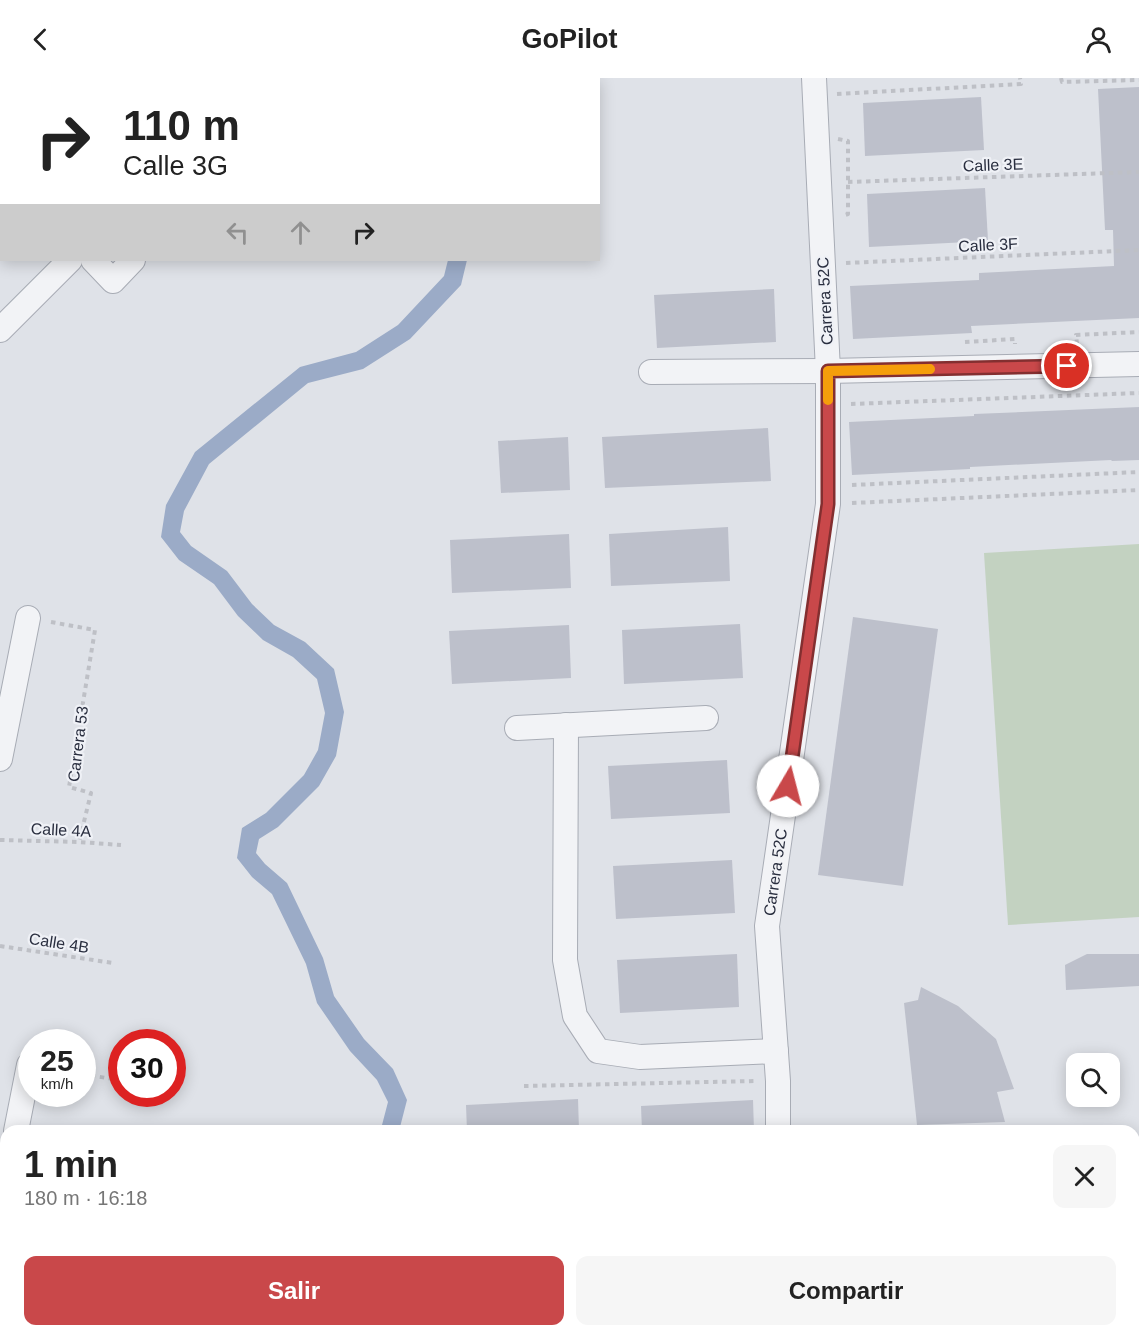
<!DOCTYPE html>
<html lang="es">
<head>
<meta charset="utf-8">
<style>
	body { margin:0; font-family:Arial,sans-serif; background:#f6f6f6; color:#222; height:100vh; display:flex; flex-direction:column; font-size:22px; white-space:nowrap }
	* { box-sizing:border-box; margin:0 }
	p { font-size:20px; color:#767676 }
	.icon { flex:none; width:33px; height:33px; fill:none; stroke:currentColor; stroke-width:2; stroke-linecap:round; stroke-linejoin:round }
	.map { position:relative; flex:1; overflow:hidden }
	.side { position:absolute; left:0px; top:1047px; width:1140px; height:212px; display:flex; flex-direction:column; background:#fff; border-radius:18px 18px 0 0; box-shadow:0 3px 15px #0003 }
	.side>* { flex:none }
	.guide { position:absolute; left:0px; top:0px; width:600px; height:183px; box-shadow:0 3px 15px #0003; background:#fff; color:#222; overflow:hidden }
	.buttons { position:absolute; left:1066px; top:975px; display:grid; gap:12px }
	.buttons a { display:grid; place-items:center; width:54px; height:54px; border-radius:12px; background:#fff; box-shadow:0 3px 15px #0003; font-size:30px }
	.speed { position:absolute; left:18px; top:951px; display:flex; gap:12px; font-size:30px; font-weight:700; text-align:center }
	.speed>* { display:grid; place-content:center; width:78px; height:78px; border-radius:50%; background:#fff; box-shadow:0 3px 15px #0003; line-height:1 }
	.speed small { font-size:15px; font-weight:400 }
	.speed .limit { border:9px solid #d22; background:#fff; color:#111 }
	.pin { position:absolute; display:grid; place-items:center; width:51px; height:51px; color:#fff; margin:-26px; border:3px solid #fff; border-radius:50%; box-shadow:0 2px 6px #0007 }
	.me { position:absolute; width:66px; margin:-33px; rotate:8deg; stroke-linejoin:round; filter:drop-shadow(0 0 4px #0008) }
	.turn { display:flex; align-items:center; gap:21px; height:126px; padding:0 24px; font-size:27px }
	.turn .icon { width:78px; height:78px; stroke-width:2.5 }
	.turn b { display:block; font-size:42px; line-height:51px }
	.lanes { display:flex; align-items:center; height:57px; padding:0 24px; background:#0003; justify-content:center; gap:30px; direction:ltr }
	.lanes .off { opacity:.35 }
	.round { display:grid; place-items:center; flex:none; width:63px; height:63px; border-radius:12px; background:#f6f6f6 }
	.headline { display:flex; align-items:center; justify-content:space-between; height:102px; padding:0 24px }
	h1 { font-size:36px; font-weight:700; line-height:45px }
	.button { display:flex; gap:12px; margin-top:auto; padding:12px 24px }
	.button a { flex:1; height:69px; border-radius:12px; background:#c9484a; color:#fff; font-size:24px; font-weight:700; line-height:69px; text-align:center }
	.button a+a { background:#f6f6f6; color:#222 }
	header { display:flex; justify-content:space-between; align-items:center; height:78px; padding:0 24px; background:#fff; font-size:27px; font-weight:700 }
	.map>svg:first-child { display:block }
	.green { fill:#c3d2c1 }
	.water { fill:#9babc7 }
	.building { fill:#bdc0cb }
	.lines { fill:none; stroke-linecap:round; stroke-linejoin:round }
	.street-casing { stroke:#a8acb5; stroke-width:26 }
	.path { stroke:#bec0c6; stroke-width:4; stroke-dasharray:4.5 4.5; stroke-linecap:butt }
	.street { stroke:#f2f3f6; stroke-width:24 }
	.route-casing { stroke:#832f30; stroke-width:15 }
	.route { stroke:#c9484a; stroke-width:10 }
	.slow { stroke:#f59e0b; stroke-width:10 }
	.labels { text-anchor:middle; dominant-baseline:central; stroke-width:4.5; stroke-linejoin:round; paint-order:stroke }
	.street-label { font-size:16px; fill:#292e3f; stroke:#eff1f6 }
</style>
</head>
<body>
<header><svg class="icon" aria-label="back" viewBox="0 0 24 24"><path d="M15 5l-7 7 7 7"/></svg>GoPilot<svg class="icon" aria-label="person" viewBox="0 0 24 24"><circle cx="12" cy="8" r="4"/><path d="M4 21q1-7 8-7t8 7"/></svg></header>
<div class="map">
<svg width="1139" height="1258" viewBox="0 0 1139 1258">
	<rect width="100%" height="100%" fill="#dfe2e8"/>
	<path class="green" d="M 1139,466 L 1139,839 L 1008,847 L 984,475 Z"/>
	<g class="water">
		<path d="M 448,182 L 467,182 L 461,207 L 410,261 L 363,291 L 308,305 L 209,386 L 184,433 L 180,454 L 191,468 L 227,493 L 252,526 L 274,547 L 305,564 L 334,591 L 344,634 L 336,678 L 319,708 L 278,749 L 259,761 L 256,775 L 265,786 L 287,805 L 323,880 L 334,918 L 364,961 L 393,991 L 407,1022 L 399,1053 L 376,1053 L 382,1047 L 388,1024 L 377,1002 L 350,973 L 317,925 L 306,886 L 272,816 L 252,799 L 237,780 L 242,750 L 266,735 L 304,697 L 318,672 L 325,635 L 317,601 L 293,579 L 263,562 L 238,538 L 214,506 L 179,482 L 161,459 L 166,427 L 195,374 L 300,289 L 356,274 L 398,247 L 444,198 Z"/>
		<path d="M 1139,1129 L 1139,1222 L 1134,1223 L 1134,1130 Z"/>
	</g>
	<g class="building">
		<path d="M 1139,9 L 1139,240 L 971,248 L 972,255 L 853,261 L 850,208 L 979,202 L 979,195 L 1114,188 L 1113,152 L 1105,152 L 1098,11 Z"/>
		<path d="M 981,19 L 984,72 L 865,78 L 863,25 Z"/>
		<path d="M 985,110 L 988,163 L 869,169 L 867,116 Z"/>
		<path d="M 774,211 L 776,264 L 657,270 L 654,217 Z"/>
		<path d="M 1139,329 L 1139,382 L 1112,383 L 1111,382 L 970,389 L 970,391 L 852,397 L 849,344 L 974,338 L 974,336 Z"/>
		<path d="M 768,350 L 771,403 L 605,410 L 602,359 Z"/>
		<path d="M 568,359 L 570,412 L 501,415 L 498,363 Z"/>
		<path d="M 728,449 L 730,503 L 611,508 L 609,456 Z"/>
		<path d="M 569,456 L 571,510 L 452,515 L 450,462 Z"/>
		<path d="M 853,539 L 938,551 L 903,808 L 818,797 Z"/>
		<path d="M 740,546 L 743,600 L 624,606 L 622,552 Z"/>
		<path d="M 569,547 L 571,600 L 452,606 L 449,553 Z"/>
		<path d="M 727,682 L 730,735 L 611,741 L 608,688 Z"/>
		<path d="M 732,782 L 735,835 L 616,841 L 613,788 Z"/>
		<path d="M 737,876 L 739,929 L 620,935 L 617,882 Z"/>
		<path d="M 1087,876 L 1139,876 L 1139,908 L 1066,912 L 1065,887 Z"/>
		<path d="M 921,909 L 958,928 L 996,961 L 1014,1011 L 997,1014 L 1005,1044 L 917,1047 L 904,925 L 918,922 Z"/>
		<path d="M 578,1021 L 579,1053 L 467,1053 L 466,1027 Z"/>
		<path d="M 753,1022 L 754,1053 L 642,1053 L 641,1028 Z"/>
	</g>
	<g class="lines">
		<g class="street-casing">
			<g id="street">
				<path d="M 214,0 L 216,2"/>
				<path d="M 137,2 L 138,0"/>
				<path d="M 0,139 L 2,138"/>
				<path d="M 93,182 L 113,203 L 133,182"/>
				<path d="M 0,252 L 70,182"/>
				<path d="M 651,294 L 828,293 L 1139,286"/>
				<path d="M 566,647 L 565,882 L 575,938 L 598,973 L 640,979 L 776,973"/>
				<path d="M 517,650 L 706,640"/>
				<path d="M 0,681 L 28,540"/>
				<path d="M 16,1053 L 29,987"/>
				<path id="s1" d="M 778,1053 L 778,1003 L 767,848 L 828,426 L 828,293 L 814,0"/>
				<path d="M 0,1129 L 6,1101"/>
				<path d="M 783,1252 L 783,1258"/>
			</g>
		</g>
		<g class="path">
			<path d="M 43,0 L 45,2"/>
			<path d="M 1061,0 L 1062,4 L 1139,2"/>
			<path d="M 837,16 L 1021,6 L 1020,0"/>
			<path d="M 838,61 L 848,63 L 848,136 L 842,138"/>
			<path d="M 848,104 L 1139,94"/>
			<path d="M 846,185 L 1139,172"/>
			<path d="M 965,264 L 1015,261 L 1015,266"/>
			<path d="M 1077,266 L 1076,257 L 1139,254"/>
			<path d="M 851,326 L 1139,315"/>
			<path d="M 852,407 L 1139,394"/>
			<path d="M 852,425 L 1139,412"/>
			<path d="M 51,544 L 95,552 L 69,709 L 91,715 L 79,764"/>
			<path d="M 0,762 L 79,764 L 121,767"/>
			<path d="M 0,868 L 113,885"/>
			<path d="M 82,996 L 119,1002"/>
			<path d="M 524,1008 L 756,1003"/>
		</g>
		<use href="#street" class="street"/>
	</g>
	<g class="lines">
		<g class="route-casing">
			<path id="route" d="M 788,708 L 828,426 L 828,293 L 1067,288"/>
		</g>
		<use href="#route" class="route"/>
		<path class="slow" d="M 828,322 L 828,293 L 930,291"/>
	</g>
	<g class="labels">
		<g class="street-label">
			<text transform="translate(993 87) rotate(-2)">Calle 3E</text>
			<text transform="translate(988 167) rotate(-3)">Calle 3F</text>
			<text transform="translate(825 223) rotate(-93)">Carrera 52C</text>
			<text transform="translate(78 666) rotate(-83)">Carrera 53</text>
			<text transform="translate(61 752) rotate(3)">Calle 4A</text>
			<text stroke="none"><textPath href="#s1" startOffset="260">Carrera 52C</textPath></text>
			<text transform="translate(59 865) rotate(9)">Calle 4B</text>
		</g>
	</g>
</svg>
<div class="buttons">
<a><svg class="icon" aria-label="search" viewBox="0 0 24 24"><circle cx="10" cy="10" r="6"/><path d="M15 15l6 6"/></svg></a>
</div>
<div class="speed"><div>25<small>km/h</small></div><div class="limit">30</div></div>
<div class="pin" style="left:1067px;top:288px;background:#d93025"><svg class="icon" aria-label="arrive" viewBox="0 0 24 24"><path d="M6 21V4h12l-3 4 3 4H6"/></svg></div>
<svg class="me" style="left:788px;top:708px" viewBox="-20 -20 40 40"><circle r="19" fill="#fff"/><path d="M0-13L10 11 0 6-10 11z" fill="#c9484a"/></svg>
<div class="guide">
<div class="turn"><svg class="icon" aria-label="right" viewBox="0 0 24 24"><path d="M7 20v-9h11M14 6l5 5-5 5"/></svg><div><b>110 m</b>Calle 3G</div></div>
<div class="lanes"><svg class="icon off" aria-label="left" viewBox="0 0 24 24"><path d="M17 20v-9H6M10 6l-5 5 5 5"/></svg><svg class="icon off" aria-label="ahead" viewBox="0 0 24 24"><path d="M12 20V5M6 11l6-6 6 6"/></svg><svg class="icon" aria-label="right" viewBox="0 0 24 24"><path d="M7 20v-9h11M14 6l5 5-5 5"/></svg></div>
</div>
<section class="side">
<div class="headline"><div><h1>1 min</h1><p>180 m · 16:18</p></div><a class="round"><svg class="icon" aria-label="close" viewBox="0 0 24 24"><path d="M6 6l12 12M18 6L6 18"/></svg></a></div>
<div class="button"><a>Salir</a><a>Compartir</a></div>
</section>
</div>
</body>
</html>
